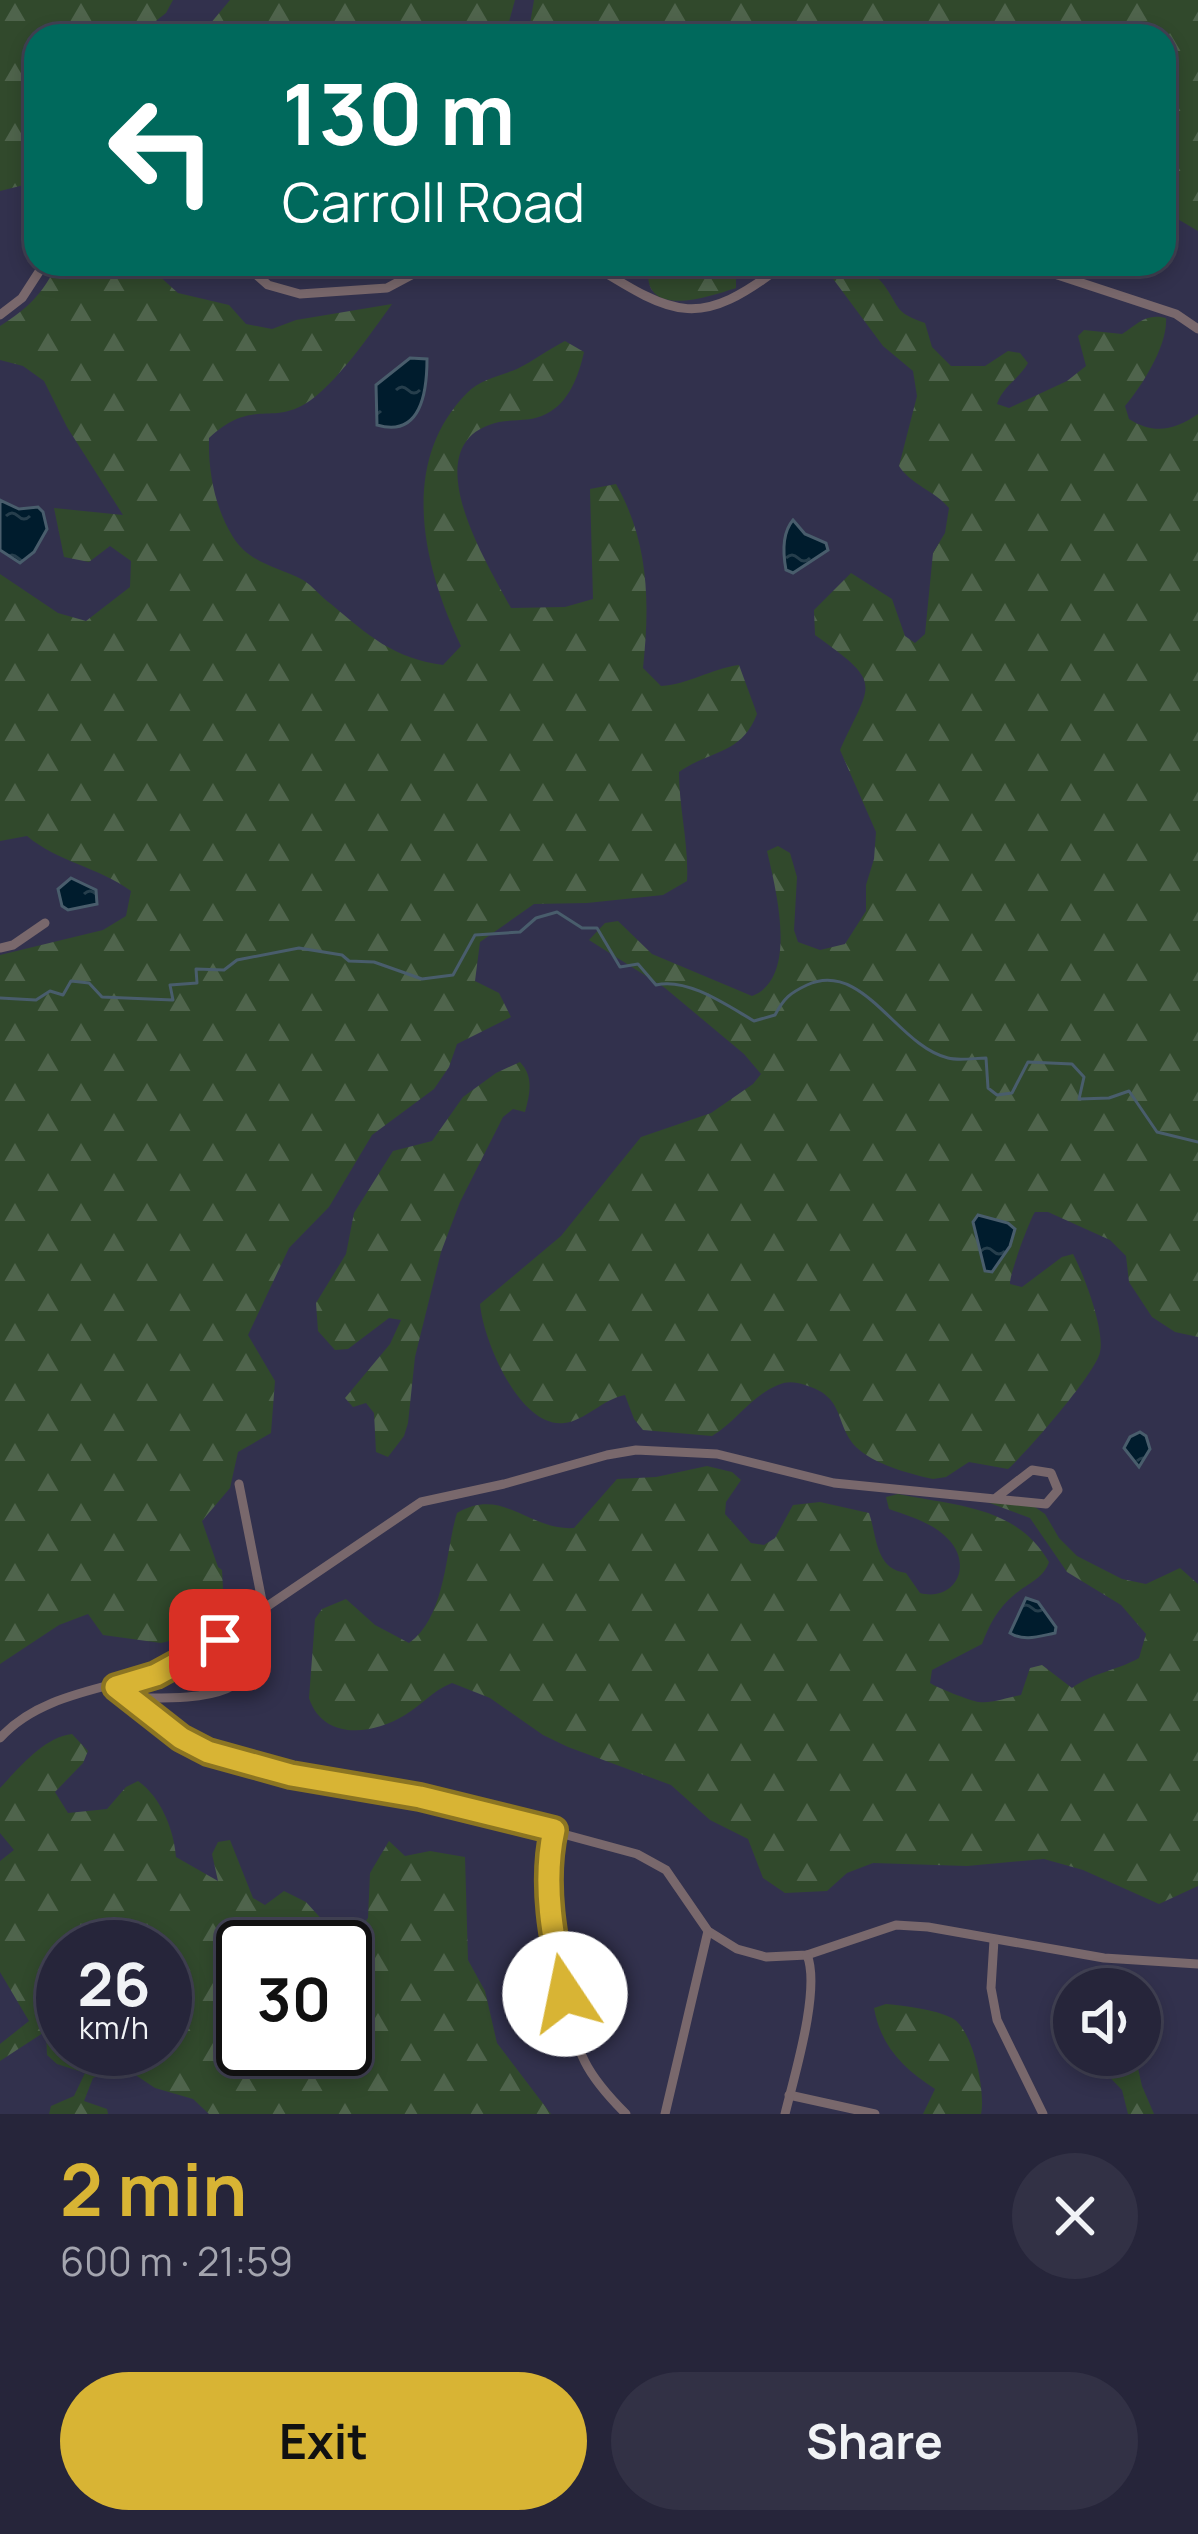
<!DOCTYPE html>
<html lang="en">
<head>
<meta charset="utf-8">
<style>
	body { margin:0; font-family:Manrope,sans-serif; background:#323145; color:#f1f3f6; height:100vh; display:flex; flex-direction:column; font-size:45px; white-space:nowrap }
	* { box-sizing:border-box; margin:0 }
	p { font-size:39px; color:#a4a5af }
	.icon { flex:none; width:66px; height:66px; fill:none; stroke:currentColor; stroke-width:2; stroke-linecap:round; stroke-linejoin:round }
	.map { position:relative; height:2114px; overflow:hidden }
	.panel { display:flex; flex-direction:column; background:#26253a; flex:1 }
	.panel>* { flex:none }
	.banner { position:absolute; left:24px; top:24px; width:1152px; height:252px; border-radius:36px; box-shadow:0 6px 18px #0003,0 0 0 3px #424254; background:#00695c; color:#fff; overflow:hidden }
	.controls { position:absolute; left:1053px; top:1968px; display:grid; gap:24px }
	.controls a { display:grid; place-items:center; width:108px; height:108px; border-radius:50%; background:#26253a; box-shadow:0 6px 18px #0003,0 0 0 3px #424254; font-size:60px }
	.speed { position:absolute; left:36px; top:1920px; display:flex; gap:24px; font-size:60px; font-weight:700; text-align:center }
	.speed>* { display:grid; place-content:center; width:156px; height:156px; border-radius:50%; background:#26253a; box-shadow:0 6px 18px #0003,0 0 0 3px #424254; line-height:1 }
	.speed small { font-size:30px; font-weight:400 }
	.speed .limit { border:6px solid #111; border-radius:18px; background:#fff; color:#111 }
	.pin { position:absolute; display:grid; place-items:center; width:102px; height:102px; color:#fff; margin:-51px; border-radius:24px; box-shadow:0 6px 18px #0006 }
	.me { position:absolute; width:132px; margin:-66px; rotate:349deg; stroke-linejoin:round; filter:drop-shadow(0 0 9px #0008) }
	.turn { display:flex; align-items:center; gap:42px; height:252px; padding:0 60px; font-size:54px }
	.turn .icon { width:156px; height:156px; stroke-width:2.5 }
	.turn b { display:block; font-size:84px; line-height:102px }
	.round { display:grid; place-items:center; flex:none; width:126px; height:126px; border-radius:63px; background:#323145 }
	.summary { display:flex; align-items:center; justify-content:space-between; height:204px; padding:0 60px }
	h1 { font-size:72px; font-weight:700; line-height:90px; color:#d8b434 }
	.primary-button { display:flex; gap:24px; margin-top:auto; padding:24px 60px }
	.primary-button a { flex:1; height:138px; border-radius:72px; background:#d8b434; color:#111; font-size:48px; font-weight:700; line-height:138px; text-align:center }
	.primary-button a+a { background:#323145; color:#f1f3f6 }
	.map>svg:first-child { display:block }
	.forest { fill:url(#forest-firs); fill-rule:evenodd }
	.water { fill:url(#water-ripples); stroke:#495d6c; stroke-width:3 }
	.lines { fill:none; stroke-linecap:round; stroke-linejoin:round }
	.stream { stroke:#495d6c; stroke-width:3 }
	.minor { stroke:#79686c; stroke-width:9 }
	.route-casing { stroke:#8c7522; stroke-width:30 }
	.route { stroke:#d8b434; stroke-width:21 }
</style>
</head>
<body>
<div class="map">
<svg width="1198" height="2114" viewBox="0 0 1198 2114">
	<defs>
		<pattern id="forest-firs" width="22" height="20" patternUnits="userSpaceOnUse" patternTransform="scale(3)"><rect width="22" height="20" fill="#31492c"/><path d="M5 1l3.5 6h-7zM16 11l3.5 6h-7z" fill="#4f644c"/></pattern>
		<pattern id="water-ripples" width="26" height="14" patternUnits="userSpaceOnUse" patternTransform="scale(3)"><rect width="26" height="14" fill="#001c2d"/><path d="M2 4q2-2 4 0t4 0M15 11q2-2 4 0t4 0" fill="none" stroke="#263e4c"/></pattern>
	</defs>
	<rect width="100%" height="100%" fill="#32314d"/>
	<g class="forest">
		<path d="M 0,0 L 173,0 L 166,13 L 137,36 L 36,36 L 36,182 L 0,191 Z"/>
		<path d="M 230,0 L 515,0 L 505,36 L 200,36 Z"/>
		<path d="M 534,0 L 1198,0 L 1198,231 L 1164,211 L 1164,36 L 528,36 Z"/>
		<path d="M 57,264 L 146,264 L 178,293 L 229,305 L 246,324 L 272,329 L 296,320 L 392,304 C 371,333 335,386 305,404 C 269,425 252,398 209,438 C 208,472 215,508 233,537 C 250,564 277,566 303,580 C 313,586 321,597 331,604 C 369,636 393,658 443,665 L 461,646 C 423,566 398,463 467,393 C 480,379 500,376 517,369 C 533,361 549,349 565,341 L 584,352 C 579,375 569,403 546,414 C 532,422 513,419 499,422 C 410,442 488,565 511,608 L 565,607 L 593,599 L 590,489 L 616,484 C 649,542 650,603 643,668 L 661,686 C 690,684 710,669 739,665 L 757,714 C 741,755 712,749 679,772 C 679,809 689,844 687,881 L 663,895 L 587,903 L 534,904 L 480,942 L 475,981 L 499,993 L 511,1017 L 457,1044 L 449,1067 L 434,1089 L 372,1135 L 329,1207 L 289,1248 L 248,1335 L 275,1381 L 271,1433 L 238,1452 L 230,1488 L 202,1521 L 218,1567 L 222,1570 L 224,1606 L 215,1630 L 161,1643 L 103,1635 L 88,1614 L 59,1625 L 0,1664 L 0,955 L 103,930 L 126,916 L 131,891 C 98,867 58,862 27,836 L 0,841 L 0,574 L 58,613 L 86,621 L 130,587 L 131,561 L 110,546 L 89,562 L 64,557 L 54,508 L 123,515 L 67,427 L 44,381 L 23,366 L 0,360 L 0,326 C 28,308 43,294 57,264 Z"/>
		<path d="M 649,264 L 736,264 L 736,288 C 708,297 639,321 649,264 Z"/>
		<path d="M 822,264 C 843,264 871,266 884,285 C 901,309 894,312 925,323 L 932,347 L 951,366 L 985,366 L 1008,351 L 1020,353 L 1028,363 C 1019,379 1003,386 997,404 L 1009,408 L 1067,381 L 1086,366 L 1078,336 L 1084,330 L 1122,334 C 1138,324 1145,313 1166,318 C 1168,345 1142,386 1125,406 L 1129,419 C 1154,435 1175,430 1198,414 L 1198,1337 L 1175,1332 L 1152,1317 L 1129,1282 L 1126,1256 L 1110,1240 L 1048,1212 L 1035,1212 C 1030,1219 1009,1275 1010,1284 L 1022,1287 L 1062,1257 L 1073,1254 C 1084,1275 1105,1330 1100,1352 C 1096,1373 1026,1453 1008,1469 L 969,1462 L 946,1477 L 933,1479 C 910,1474 873,1464 856,1447 C 834,1423 846,1397 805,1385 C 795,1382 788,1381 778,1385 C 751,1396 737,1421 712,1436 L 643,1430 L 634,1419 L 625,1395 C 603,1399 585,1421 564,1423 C 519,1428 483,1339 480,1304 L 561,1236 L 641,1137 L 711,1113 L 753,1084 L 761,1074 L 744,1054 L 665,988 L 589,940 L 605,923 L 618,921 L 652,954 L 752,996 C 799,978 776,890 767,851 L 778,846 L 790,853 L 797,877 L 794,930 L 798,942 L 820,950 L 845,944 L 866,911 L 866,885 L 874,859 L 876,832 L 840,750 C 871,681 885,685 815,635 L 814,610 L 851,573 L 892,599 L 905,636 L 915,643 L 925,634 L 933,553 L 945,533 L 949,508 C 935,491 910,484 899,466 L 917,396 L 913,371 L 883,346 Z"/>
		<path d="M 520,1062 C 534,1077 530,1093 525,1112 L 513,1109 L 503,1117 L 460,1202 L 441,1252 L 415,1357 L 408,1423 L 404,1436 L 388,1457 L 376,1452 L 374,1413 L 366,1403 L 353,1407 L 345,1398 L 390,1344 L 401,1320 L 389,1318 L 348,1349 L 335,1350 L 318,1331 L 316,1303 L 346,1254 L 354,1213 L 393,1151 L 432,1141 L 463,1097 L 496,1073 Z"/>
		<path d="M 707,1466 L 732,1472 L 741,1480 L 726,1502 L 725,1514 L 751,1543 L 764,1545 L 775,1538 L 793,1505 L 820,1502 L 869,1513 C 877,1536 875,1569 906,1573 L 920,1593 C 955,1602 973,1566 949,1540 C 934,1523 911,1517 889,1509 L 886,1497 L 898,1494 C 956,1506 1017,1506 1049,1562 C 1043,1579 1028,1583 1014,1595 C 998,1608 989,1625 982,1644 L 932,1670 L 930,1683 C 936,1687 970,1701 979,1702 C 991,1704 1009,1697 1021,1695 L 1030,1668 L 1042,1665 L 1072,1688 C 1092,1673 1118,1670 1139,1658 L 1146,1634 L 1121,1605 L 1067,1572 L 1030,1518 L 987,1502 L 1029,1503 L 1045,1514 L 1059,1538 L 1077,1556 L 1122,1579 L 1146,1584 L 1180,1568 L 1198,1584 L 1198,1886 L 1159,1904 L 1083,1870 L 1044,1859 L 967,1866 L 873,1863 L 847,1873 L 827,1891 L 785,1893 L 763,1878 L 748,1839 L 710,1820 L 671,1785 L 568,1747 L 543,1735 L 490,1698 L 452,1683 C 432,1691 423,1704 405,1715 C 373,1735 323,1741 309,1698 L 315,1619 L 322,1609 L 346,1599 L 375,1625 L 409,1643 C 446,1617 445,1552 457,1513 C 503,1486 529,1531 574,1528 L 617,1479 L 656,1477 Z"/>
		<path d="M 72,1734 L 88,1751 L 83,1763 L 55,1792 L 68,1813 L 107,1809 L 126,1787 L 138,1781 C 161,1797 174,1830 176,1857 L 218,1881 L 212,1854 L 218,1842 L 230,1840 L 253,1898 L 265,1905 L 284,1891 L 306,1902 L 346,1946 L 368,1918 L 370,1873 L 389,1841 L 405,1856 L 430,1851 L 465,1857 L 468,1960 L 485,1991 L 497,2043 L 551,2114 L 209,2114 L 193,2099 L 155,2088 L 122,2066 L 93,2078 L 84,2101 L 107,2109 L 108,2114 L 49,2114 L 51,2106 L 74,2096 L 85,2073 L 57,2064 L 47,2055 L 46,2031 L 0,2061 L 0,2044 L 29,2021 L 0,1972 L 0,1861 L 14,1850 L 0,1833 L 0,1788 C 19,1768 44,1737 72,1734 ZM 63,1947 L 165,1947 L 165,2049 L 63,2049 ZM 243,1947 L 345,1947 L 345,2049 L 243,2049 Z"/>
		<path d="M 886,2004 C 906,2006 934,2009 952,2018 C 973,2029 986,2092 981,2114 L 923,2114 L 935,2089 C 904,2069 881,2047 874,2008 Z"/>
		<path d="M 1088,2055 L 1135,2055 L 1142,2086 L 1154,2114 L 1128,2114 L 1122,2090 Z"/>
	</g>
	<g class="water">
		<path d="M 410,358 L 427,359 C 427,392 421,438 377,425 L 376,385 Z"/>
		<path d="M 0,500 L 19,509 L 38,507 L 43,512 L 47,529 L 34,552 L 20,563 L 0,550 Z"/>
		<path d="M 793,520 L 805,534 L 826,543 L 828,550 L 793,573 L 786,570 C 783,554 782,533 793,520 Z"/>
		<path d="M 71,878 L 96,890 L 97,904 L 68,910 L 62,906 L 58,889 Z"/>
		<path d="M 978,1215 L 1008,1223 L 1015,1229 L 1010,1246 L 992,1272 L 985,1271 L 973,1222 Z"/>
		<path d="M 1140,1432 L 1146,1436 L 1150,1449 L 1139,1467 L 1124,1448 L 1130,1437 Z"/>
		<path d="M 1026,1598 L 1038,1602 L 1056,1627 L 1055,1633 C 1040,1636 1024,1642 1010,1633 Z"/>
	</g>
	<g class="lines">
		<path class="stream" d="M 0,998 L 36,1000 L 50,991 L 63,995 L 71,981 L 89,983 L 102,997 L 173,1000 L 170,985 L 197,983 L 196,969 L 224,970 L 237,960 L 299,948 L 342,955 L 349,961 L 374,962 L 422,979 L 453,975 L 475,935 L 520,932 L 536,918 L 557,912 L 582,928 L 597,928 L 620,967 L 638,964 L 656,985 C 687,977 728,1006 754,1021 L 775,1015 C 784,998 790,993 807,985 C 863,959 897,1046 948,1058 C 959,1061 975,1058 986,1058 L 988,1088 L 997,1095 L 1012,1093 L 1028,1062 L 1072,1064 L 1084,1077 L 1079,1099 L 1109,1098 L 1129,1091 L 1157,1132 L 1198,1142"/>
		<g class="minor">
			<path d="M 244,264 L 268,285 L 300,294 L 387,288 L 432,264"/>
			<path d="M 591,264 C 676,317 699,330 784,264"/>
			<path d="M 1024,264 L 1176,314 L 1198,329"/>
			<path d="M 0,315 L 22,298 L 44,264"/>
			<path d="M 0,948 L 13,945 L 45,923"/>
			<path d="M 239,1484 L 264,1611"/>
			<path d="M 116,1687 L 181,1738 L 208,1752 L 291,1775 L 456,1805 L 637,1854 L 666,1870 L 708,1931 L 737,1949 L 766,1957 L 807,1955 L 896,1925 L 928,1927 L 1104,1958 L 1198,1964"/>
			<path d="M 129,1698 C 178,1697 278,1707 244,1625"/>
			<path d="M 0,1738 C 46,1687 126,1689 188,1660 L 421,1502 L 504,1484 L 607,1455 L 636,1450 L 717,1454 L 834,1483 L 1046,1504 L 1058,1490 L 1051,1473 L 1032,1470 L 997,1497"/>
			<path d="M 554,1830 C 540,1889 558,2008 585,2062 C 595,2082 611,2099 626,2114"/>
			<path d="M 994,1940 L 991,1988 L 997,2020 L 1043,2114"/>
			<path d="M 789,2095 L 875,2114"/>
			<path d="M 665,2114 L 708,1931"/>
			<path d="M 785,2114 C 794,2077 821,1989 807,1955"/>
		</g>
	</g>
	<g class="lines">
		<g class="route-casing">
			<path id="route" d="M 220,1640 L 156,1675 L 116,1687 L 181,1738 L 208,1752 L 291,1775 L 420,1797 L 554,1830 C 542,1884 553,1940 565,1994"/>
		</g>
		<use href="#route" class="route"/>
	</g>
</svg>
<div class="controls">
<a><svg class="icon" aria-label="sound" viewBox="0 0 24 24"><path d="M4 9h4l5-4v14l-5-4H4zM17 9q2 3 0 6"/></svg></a>
</div>
<div class="speed"><div>26<small>km/h</small></div><div class="limit">30</div></div>
<div class="pin" style="left:220px;top:1640px;background:#d93025"><svg class="icon" aria-label="arrive" viewBox="0 0 24 24"><path d="M6 21V4h12l-3 4 3 4H6"/></svg></div>
<svg class="me" style="left:565px;top:1994px" viewBox="-20 -20 40 40"><circle r="19" fill="#fff"/><path d="M0-13L10 11 0 6-10 11z" fill="#d8b434"/></svg>
<div class="banner">
<div class="turn"><svg class="icon" aria-label="left" viewBox="0 0 24 24"><path d="M17 20v-9H6M10 6l-5 5 5 5"/></svg><div><b>130 m</b>Carroll Road</div></div>
</div>
</div>
<section class="panel">
<div class="summary"><div><h1>2 min</h1><p>600 m · 21:59</p></div><a class="round"><svg class="icon" aria-label="close" viewBox="0 0 24 24"><path d="M6 6l12 12M18 6L6 18"/></svg></a></div>
<div class="primary-button"><a>Exit</a><a>Share</a></div>
</section>
</body>
</html>
